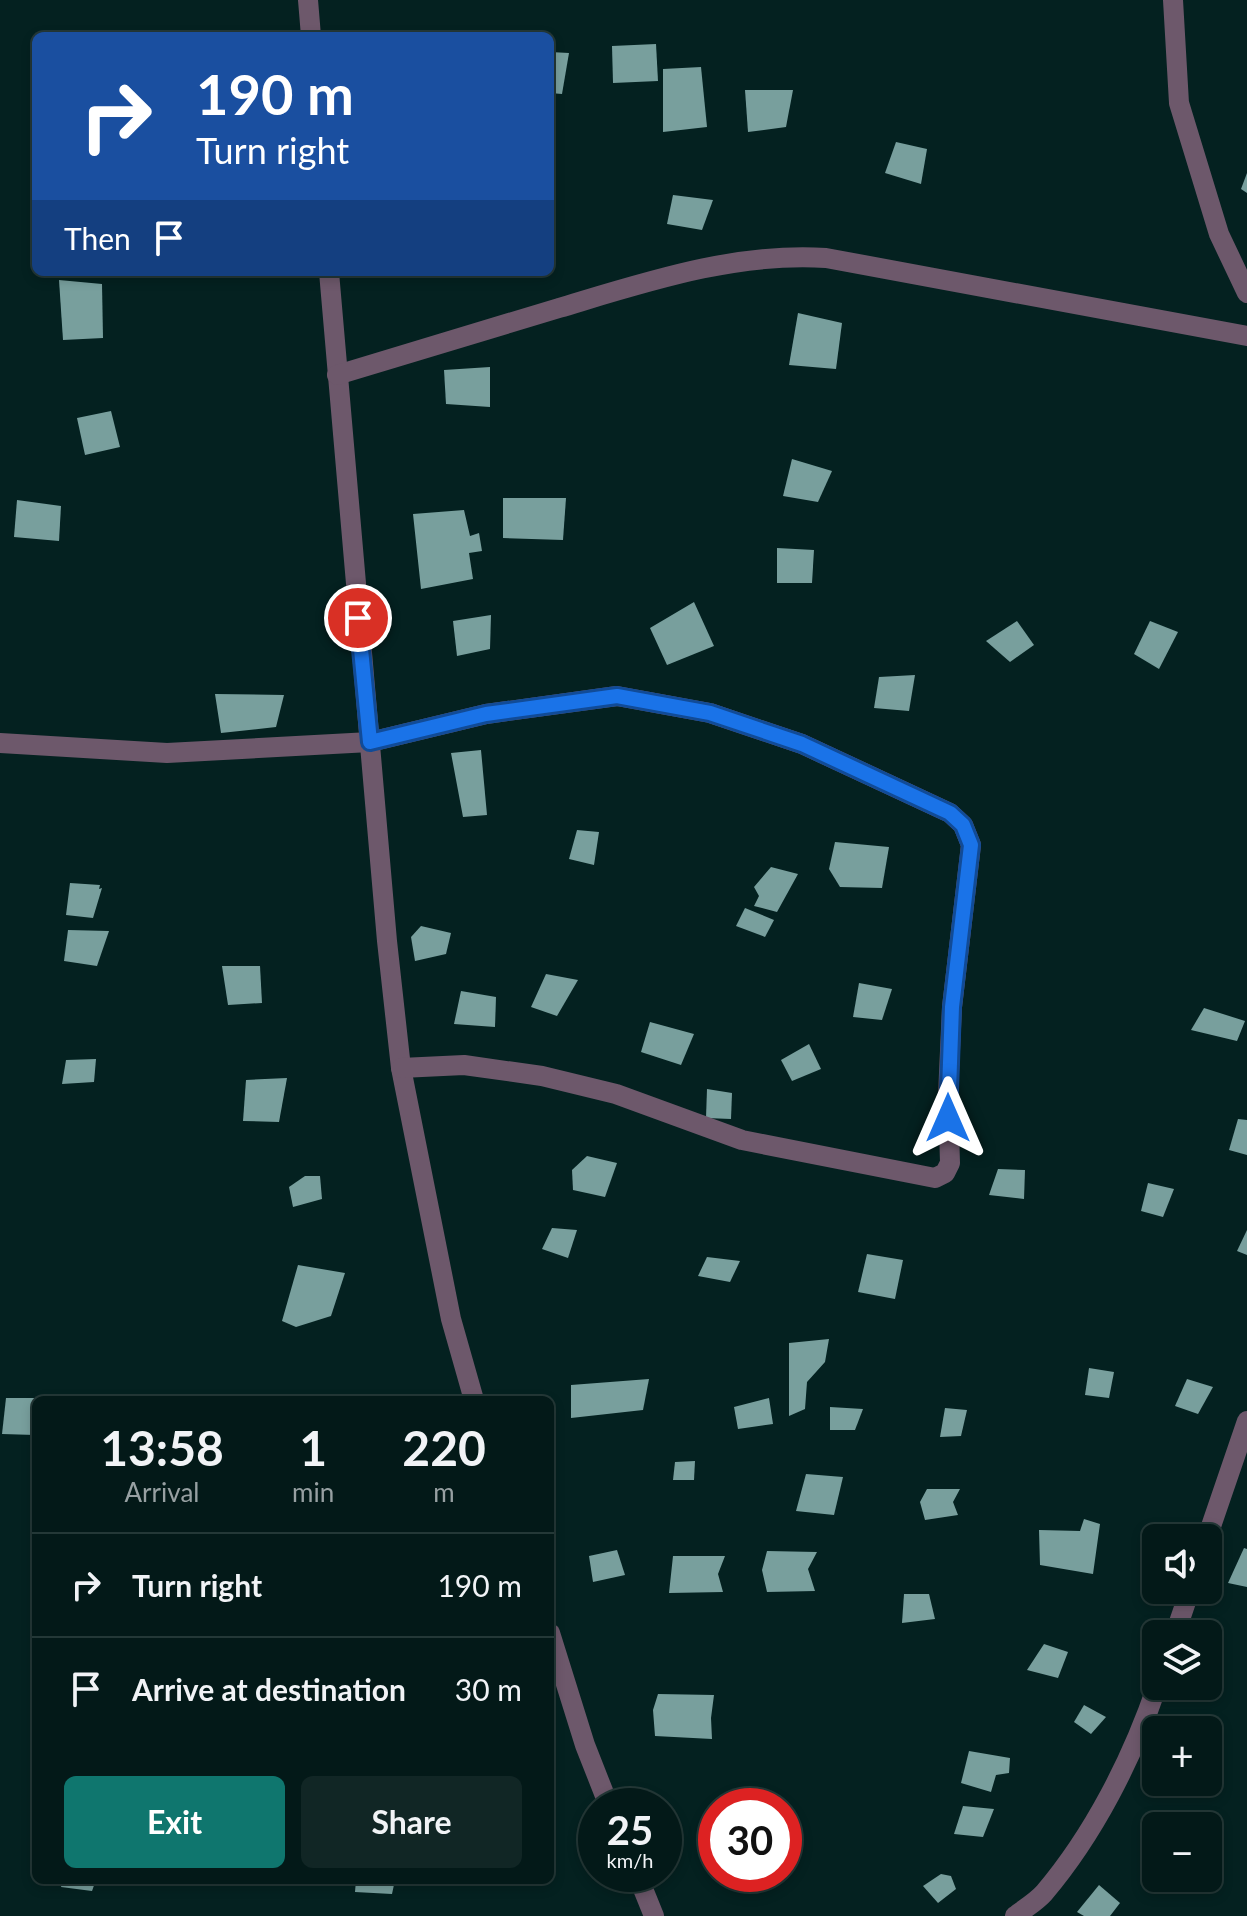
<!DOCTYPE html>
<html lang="en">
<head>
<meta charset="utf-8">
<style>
	body { margin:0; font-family:Lato,sans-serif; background:#112625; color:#f1f3f6; height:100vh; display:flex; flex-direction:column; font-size:30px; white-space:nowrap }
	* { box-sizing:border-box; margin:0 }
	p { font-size:26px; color:#97a0a2 }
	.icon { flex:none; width:44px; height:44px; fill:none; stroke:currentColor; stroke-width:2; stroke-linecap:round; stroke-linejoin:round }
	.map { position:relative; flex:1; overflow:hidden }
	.side { position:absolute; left:32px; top:1396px; width:522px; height:488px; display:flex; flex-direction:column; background:#031918; border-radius:12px; box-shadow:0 4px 12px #0003,0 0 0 2px #243837 }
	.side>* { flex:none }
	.guide { position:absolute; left:32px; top:32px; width:522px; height:244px; border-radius:12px; box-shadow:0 4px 12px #0003,0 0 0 2px #243837; background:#1a4fa0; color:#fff; overflow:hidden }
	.buttons { position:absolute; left:1142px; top:1524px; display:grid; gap:16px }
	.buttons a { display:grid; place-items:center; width:80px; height:80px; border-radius:12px; background:#031918; box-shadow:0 4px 12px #0003,0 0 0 2px #243837; font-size:40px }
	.speed { position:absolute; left:578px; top:1788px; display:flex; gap:16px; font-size:40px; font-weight:700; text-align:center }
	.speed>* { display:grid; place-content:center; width:104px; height:104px; border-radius:50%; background:#031918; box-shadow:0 4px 12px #0003,0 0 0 2px #243837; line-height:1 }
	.speed small { font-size:20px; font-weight:400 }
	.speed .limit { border:12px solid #d22; background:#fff; color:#111 }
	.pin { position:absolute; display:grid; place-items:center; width:68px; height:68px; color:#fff; margin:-34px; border:4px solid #fff; border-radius:50%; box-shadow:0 2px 8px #0007 }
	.me { position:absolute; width:88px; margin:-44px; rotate:0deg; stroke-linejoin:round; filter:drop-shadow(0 0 6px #0008) }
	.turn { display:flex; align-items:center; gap:28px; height:168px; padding:0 32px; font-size:36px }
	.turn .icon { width:104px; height:104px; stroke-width:2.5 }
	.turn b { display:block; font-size:56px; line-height:68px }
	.then { display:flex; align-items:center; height:76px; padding:0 32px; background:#0003; gap:16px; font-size:30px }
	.eta { display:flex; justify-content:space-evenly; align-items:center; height:136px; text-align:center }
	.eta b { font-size:48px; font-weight:700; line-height:56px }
	.action { display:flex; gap:16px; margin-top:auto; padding:16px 32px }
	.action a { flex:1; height:92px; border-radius:12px; background:#0f766e; color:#fff; font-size:32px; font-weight:700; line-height:92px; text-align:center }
	.action a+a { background:#112625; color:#f1f3f6 }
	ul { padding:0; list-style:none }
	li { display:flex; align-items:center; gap:24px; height:104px; padding:0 32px; border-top:2px solid #243837 }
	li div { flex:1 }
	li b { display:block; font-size:30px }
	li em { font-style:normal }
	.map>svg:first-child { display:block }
	.building { fill:#789f9d }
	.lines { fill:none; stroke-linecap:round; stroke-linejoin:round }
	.minor { stroke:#6d586b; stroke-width:20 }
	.route-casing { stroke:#114b97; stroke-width:20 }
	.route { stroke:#1a73e8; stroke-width:14 }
</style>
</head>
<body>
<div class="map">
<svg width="1247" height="1916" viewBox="0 0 1247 1916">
	<rect width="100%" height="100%" fill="#042120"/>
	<g class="building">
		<path d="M 656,44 L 658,81 L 613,83 L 612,46 Z"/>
		<path d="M 550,52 L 569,53 L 562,94 L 550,93 Z"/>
		<path d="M 701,67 L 707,127 L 663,132 L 663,69 Z"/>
		<path d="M 745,90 L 793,90 L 786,127 L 748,132 Z"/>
		<path d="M 896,142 L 927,149 L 921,184 L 885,173 Z"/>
		<path d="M 1247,173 L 1247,193 L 1241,189 Z"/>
		<path d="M 673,195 L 713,200 L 702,230 L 667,224 Z"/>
		<path d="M 59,280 L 102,284 L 103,338 L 63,340 Z"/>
		<path d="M 798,313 L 842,323 L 836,369 L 789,365 Z"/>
		<path d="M 490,367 L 490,407 L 446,404 L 444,370 Z"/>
		<path d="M 111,411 L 120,447 L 85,455 L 77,418 Z"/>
		<path d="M 792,459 L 832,471 L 818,502 L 783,496 Z"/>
		<path d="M 503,498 L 566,498 L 563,540 L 503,538 Z"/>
		<path d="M 17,500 L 61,506 L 59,541 L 14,537 Z"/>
		<path d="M 464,510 L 470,536 L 479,533 L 482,551 L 469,553 L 473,579 L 421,589 L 413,514 Z"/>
		<path d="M 777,548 L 814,550 L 812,583 L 777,583 Z"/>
		<path d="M 694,602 L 714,646 L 667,665 L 650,628 Z"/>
		<path d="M 491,615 L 490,649 L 457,656 L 453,621 Z"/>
		<path d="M 1017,621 L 1034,645 L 1010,662 L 986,641 Z"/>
		<path d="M 1150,621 L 1178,632 L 1159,669 L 1134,654 Z"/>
		<path d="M 915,675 L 909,711 L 874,708 L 879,677 Z"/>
		<path d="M 215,694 L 284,695 L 276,727 L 221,733 Z"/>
		<path d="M 481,750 L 487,815 L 463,817 L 451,753 Z"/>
		<path d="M 577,830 L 599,832 L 594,865 L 569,859 Z"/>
		<path d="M 835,842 L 889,847 L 882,888 L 840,887 L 829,869 Z"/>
		<path d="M 771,867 L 798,874 L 777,912 L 754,906 L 759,896 L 754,887 Z"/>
		<path d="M 70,883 L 100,885 L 99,889 L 102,888 L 93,918 L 66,915 Z"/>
		<path d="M 745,908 L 774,920 L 765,937 L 736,926 Z"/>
		<path d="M 421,926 L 451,933 L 446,954 L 415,961 L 411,937 Z"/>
		<path d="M 68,930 L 109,931 L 97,966 L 64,961 Z"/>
		<path d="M 222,966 L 260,966 L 262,1003 L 228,1005 Z"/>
		<path d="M 546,974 L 578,980 L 557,1016 L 531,1007 Z"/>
		<path d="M 859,983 L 892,989 L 882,1020 L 853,1017 Z"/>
		<path d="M 461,991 L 496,997 L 495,1027 L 454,1024 Z"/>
		<path d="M 1204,1008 L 1245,1021 L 1237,1041 L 1191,1030 Z"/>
		<path d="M 650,1022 L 694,1034 L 681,1065 L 641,1052 Z"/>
		<path d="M 809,1044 L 821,1069 L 792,1081 L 781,1060 Z"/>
		<path d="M 96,1059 L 94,1082 L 62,1084 L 66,1060 Z"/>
		<path d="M 287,1078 L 279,1122 L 243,1121 L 246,1080 Z"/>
		<path d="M 707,1089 L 732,1093 L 731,1119 L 706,1118 Z"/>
		<path d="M 1238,1119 L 1247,1120 L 1247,1155 L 1229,1150 Z"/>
		<path d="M 587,1156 L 617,1163 L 605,1197 L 573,1190 L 572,1170 Z"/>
		<path d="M 998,1169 L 1025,1170 L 1024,1199 L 989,1195 Z"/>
		<path d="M 305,1176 L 320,1176 L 322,1199 L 293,1207 L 289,1187 Z"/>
		<path d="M 1148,1183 L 1174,1189 L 1163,1217 L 1141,1211 Z"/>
		<path d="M 552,1228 L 577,1230 L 568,1258 L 542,1249 Z"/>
		<path d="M 1247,1230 L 1247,1255 L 1237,1251 Z"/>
		<path d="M 867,1254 L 903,1260 L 895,1299 L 858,1292 Z"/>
		<path d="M 707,1257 L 740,1261 L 730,1282 L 698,1276 Z"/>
		<path d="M 298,1265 L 345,1273 L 331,1316 L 296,1327 L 282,1321 Z"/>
		<path d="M 829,1339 L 825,1362 L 807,1382 L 805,1409 L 789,1416 L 789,1343 Z"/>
		<path d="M 1089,1368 L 1114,1372 L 1109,1398 L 1085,1395 Z"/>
		<path d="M 649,1379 L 643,1410 L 571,1418 L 571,1385 Z"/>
		<path d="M 1187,1379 L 1213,1387 L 1198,1414 L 1175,1406 Z"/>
		<path d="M 6,1398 L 36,1398 L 35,1435 L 2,1434 Z"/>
		<path d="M 769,1398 L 773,1424 L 738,1429 L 734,1407 Z"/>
		<path d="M 830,1407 L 863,1409 L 855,1430 L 830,1430 Z"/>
		<path d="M 945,1408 L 967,1410 L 961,1436 L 940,1437 Z"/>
		<path d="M 695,1461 L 694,1480 L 673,1480 L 675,1462 Z"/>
		<path d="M 806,1474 L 843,1477 L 834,1515 L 796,1511 Z"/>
		<path d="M 927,1489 L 960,1489 L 953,1502 L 958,1515 L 925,1520 L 920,1502 Z"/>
		<path d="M 1084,1519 L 1100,1524 L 1093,1574 L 1040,1565 L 1039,1530 L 1080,1531 Z"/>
		<path d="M 1244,1548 L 1247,1549 L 1247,1587 L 1228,1583 Z"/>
		<path d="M 617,1550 L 625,1575 L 593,1582 L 589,1556 Z"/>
		<path d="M 767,1551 L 817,1552 L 808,1569 L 815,1591 L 767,1592 L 762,1570 Z"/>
		<path d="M 673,1556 L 725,1556 L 718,1574 L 723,1592 L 669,1593 Z"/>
		<path d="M 904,1594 L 929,1594 L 935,1619 L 902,1623 Z"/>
		<path d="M 1044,1644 L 1068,1652 L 1058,1678 L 1027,1670 Z"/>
		<path d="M 658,1694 L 714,1695 L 711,1718 L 712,1739 L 655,1736 L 653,1710 Z"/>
		<path d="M 1084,1705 L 1106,1717 L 1091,1734 L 1074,1722 Z"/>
		<path d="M 969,1751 L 1010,1758 L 1009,1773 L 996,1775 L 991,1792 L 961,1783 Z"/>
		<path d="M 963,1806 L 994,1809 L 983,1837 L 954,1834 Z"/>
		<path d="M 941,1874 L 951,1876 L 956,1889 L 938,1903 L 923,1886 Z"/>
		<path d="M 63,1880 L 96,1880 L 92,1891 L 61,1887 Z"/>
		<path d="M 356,1880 L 395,1880 L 392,1894 L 355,1892 Z"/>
		<path d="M 1099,1885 L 1120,1903 L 1110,1916 L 1084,1916 L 1077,1912 Z"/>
	</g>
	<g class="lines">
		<g class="minor">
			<path d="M 308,0 L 311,36"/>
			<path d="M 1173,0 L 1179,103 L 1219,234 L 1247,293"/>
			<path d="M 329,272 L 387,941 L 401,1068 L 451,1319 L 474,1400"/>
			<path d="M 337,375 C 411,352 485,330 559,308 C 646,282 735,252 826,258 L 1247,336"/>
			<path d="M 0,743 L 167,753 L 370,742 L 486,714 L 617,696 L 710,713 L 802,744 L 950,813 L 963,825 L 971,845 L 952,1007 L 948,1095 L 950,1163 L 945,1173 L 935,1178 L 742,1140 L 616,1094 L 542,1076 L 464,1065 L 401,1068"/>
			<path d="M 1207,1538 L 1247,1421"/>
			<path d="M 550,1633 L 585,1745 L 609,1806"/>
			<path d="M 1175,1634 L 1190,1590"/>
			<path d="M 637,1874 L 654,1916"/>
			<path d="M 1015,1916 C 1024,1909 1036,1902 1044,1893 C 1094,1834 1132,1759 1157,1686"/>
		</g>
	</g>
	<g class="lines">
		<g class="route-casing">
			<path id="route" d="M 358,618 L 370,742 L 486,714 L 617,696 L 710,713 L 802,744 L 950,813 L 963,825 L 971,845 L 952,1007 L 948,1118"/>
		</g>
		<use href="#route" class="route"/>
	</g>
</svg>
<div class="buttons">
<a><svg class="icon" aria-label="sound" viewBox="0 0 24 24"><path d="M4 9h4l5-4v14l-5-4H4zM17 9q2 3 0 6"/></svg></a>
<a><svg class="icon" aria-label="layers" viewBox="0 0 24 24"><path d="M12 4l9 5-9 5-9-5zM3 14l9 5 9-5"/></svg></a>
<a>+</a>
<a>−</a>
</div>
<div class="speed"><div>25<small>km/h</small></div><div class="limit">30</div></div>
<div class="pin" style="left:358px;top:618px;background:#d93025"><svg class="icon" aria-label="arrive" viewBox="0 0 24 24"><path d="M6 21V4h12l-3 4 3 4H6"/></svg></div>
<svg class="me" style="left:948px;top:1118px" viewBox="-20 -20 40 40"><path d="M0-17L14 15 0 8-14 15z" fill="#1a73e8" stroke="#fff" stroke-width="4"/></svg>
<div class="guide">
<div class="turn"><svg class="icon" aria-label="right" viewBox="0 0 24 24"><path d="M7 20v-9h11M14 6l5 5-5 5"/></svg><div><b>190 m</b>Turn right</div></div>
<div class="then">Then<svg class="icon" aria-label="arrive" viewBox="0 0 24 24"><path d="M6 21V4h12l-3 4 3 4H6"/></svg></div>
</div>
<section class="side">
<div class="eta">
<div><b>13:58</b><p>Arrival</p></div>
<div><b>1</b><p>min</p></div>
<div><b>220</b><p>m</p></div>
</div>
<ul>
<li><svg class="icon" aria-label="right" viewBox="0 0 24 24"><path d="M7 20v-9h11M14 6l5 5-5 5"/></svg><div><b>Turn right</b></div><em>190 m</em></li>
<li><svg class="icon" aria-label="arrive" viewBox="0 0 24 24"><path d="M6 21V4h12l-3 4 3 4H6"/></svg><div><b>Arrive at destination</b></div><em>30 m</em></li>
</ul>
<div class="action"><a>Exit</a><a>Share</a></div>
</section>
</div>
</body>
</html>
